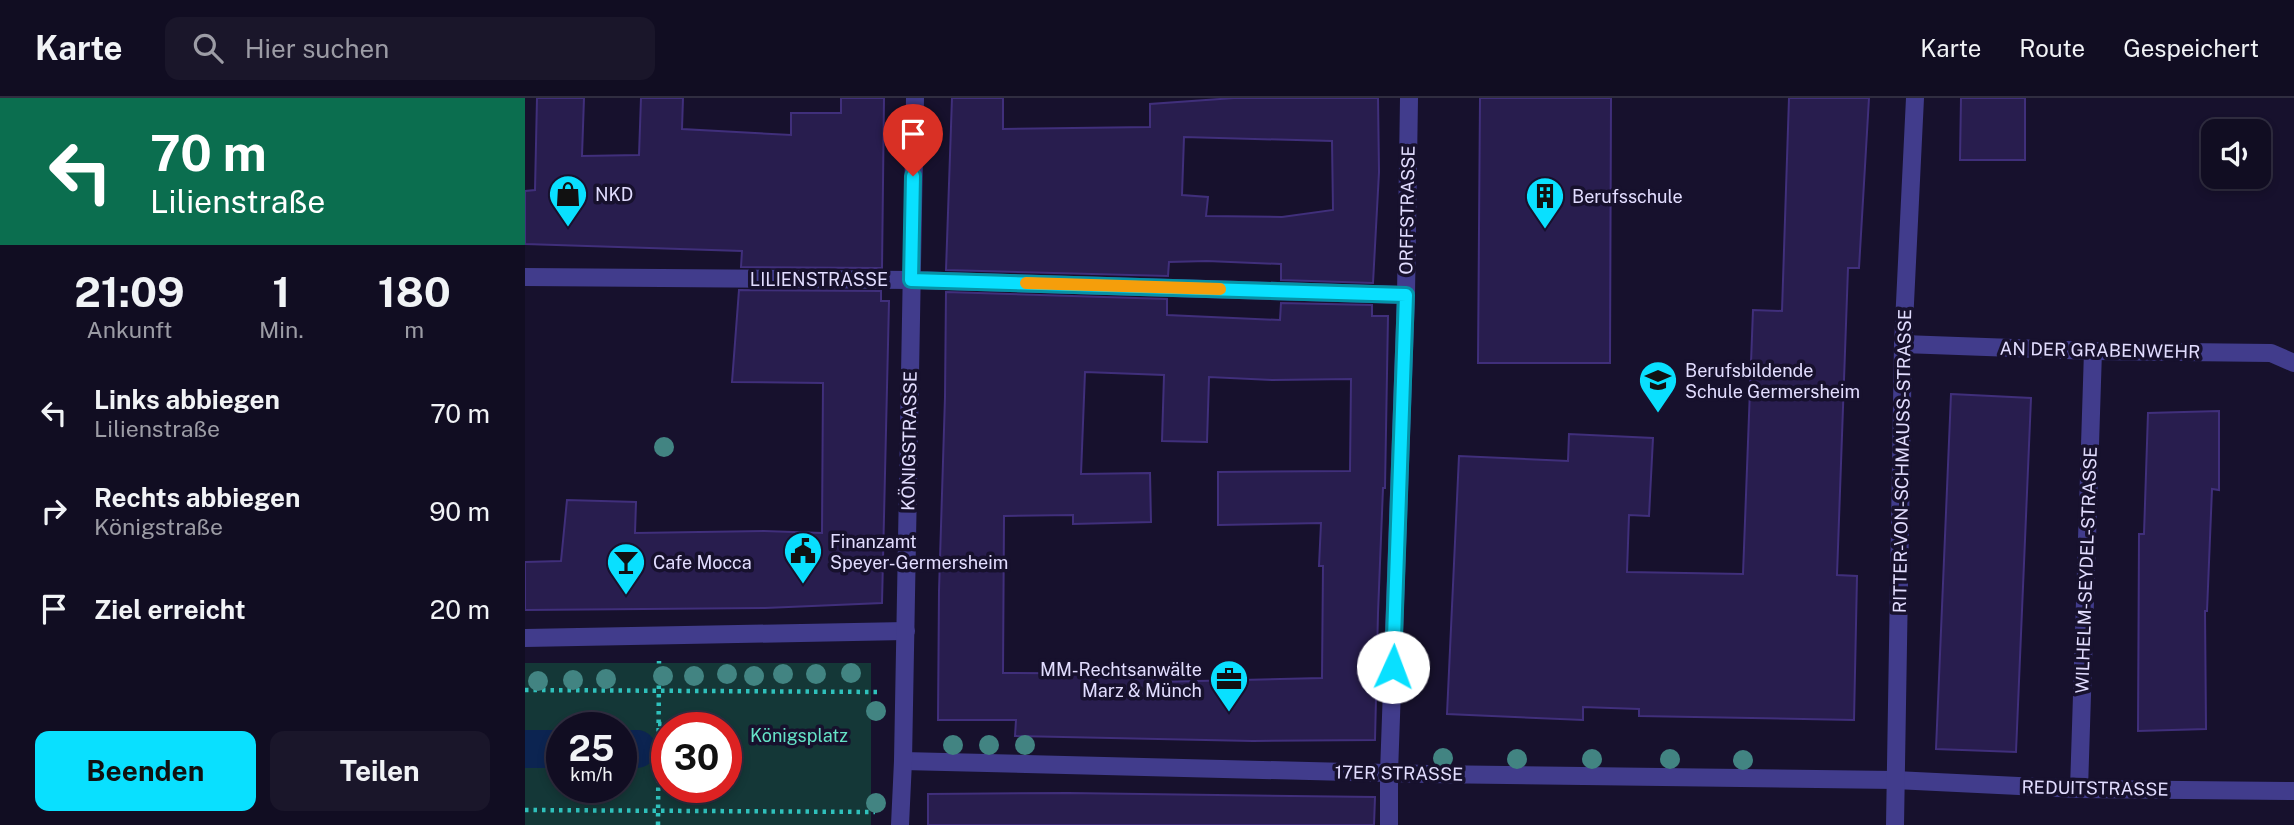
<!DOCTYPE html>
<html lang="de">
<head>
<meta charset="utf-8">
<style>
	body { margin:0; font-family:"Public Sans",sans-serif; background:#1a162a; color:#f1f3f6; height:100vh; display:flex; flex-direction:column; font-size:26px; white-space:nowrap }
	* { box-sizing:border-box; margin:0 }
	p { font-size:23px; color:#9c9ca5 }
	.icon { flex:none; width:38px; height:38px; fill:none; stroke:currentColor; stroke-width:2; stroke-linecap:round; stroke-linejoin:round }
	.map { position:relative; flex:1; overflow:hidden }
	.side { display:flex; flex-direction:column; background:#110d22; width:525px }
	.side>* { flex:none }
	.guide { background:#0b6e4f; color:#fff; overflow:hidden }
	.buttons { position:absolute; left:1676px; top:21px; display:grid; gap:14px }
	.buttons a { display:grid; place-items:center; width:70px; height:70px; border-radius:14px; background:#110d22; box-shadow:0 4px 10px #0003,0 0 0 2px #302d40; font-size:35px }
	.speed { position:absolute; left:21px; top:614px; display:flex; gap:14px; font-size:35px; font-weight:700; text-align:center }
	.speed>* { display:grid; place-content:center; width:91px; height:91px; border-radius:50%; background:#110d22; box-shadow:0 4px 10px #0003,0 0 0 2px #302d40; line-height:1 }
	.speed small { font-size:18px; font-weight:400 }
	.speed .limit { border:10px solid #d22; background:#fff; color:#111 }
	.pin { position:absolute; display:grid; place-items:center; width:60px; height:60px; color:#fff; margin:-72px -30px; border-radius:50% 50% 50% 0; rotate:-45deg; box-shadow:0 0 7px #0007 }
	.pin .icon { rotate:45deg }
	.me { position:absolute; width:77px; margin:-38px; rotate:2deg; stroke-linejoin:round; filter:drop-shadow(0 0 5px #0008) }
	.turn { display:flex; align-items:center; gap:24px; height:147px; padding:0 35px; font-size:32px }
	.turn .icon { width:91px; height:91px; stroke-width:2.5 }
	.turn b { display:block; font-size:49px; line-height:60px }
	.eta { display:flex; justify-content:space-evenly; align-items:center; height:119px; text-align:center }
	.eta b { font-size:42px; font-weight:700; line-height:49px }
	.button { display:flex; gap:14px; margin-top:auto; padding:14px 35px }
	.button a { flex:1; height:80px; border-radius:14px; background:#09e0ff; color:#111; font-size:28px; font-weight:700; line-height:80px; text-align:center }
	.button a+a { background:#1a162a; color:#f1f3f6 }
	ul { padding:0; list-style:none }
	li { display:flex; align-items:center; gap:21px; height:98px; padding:0 35px }
	li div { flex:1 }
	li b { display:block; font-size:26px }
	li em { font-style:normal }
	header { display:flex; align-items:center; gap:42px; box-sizing:border-box; height:98px; padding:0 35px; background:#110d22; border-bottom:2px solid #302d40 }
	header strong { font-size:33px }
	nav { display:flex; gap:38px; margin-inline-start:auto; font-size:24px }
	.search { width:490px; height:63px; background:#1a162a; display:flex; align-items:center; gap:18px; box-sizing:border-box; padding:0 24px; border-radius:14px; color:#9c9ca5; font-size:26px }
	main { display:flex; flex:1; min-height:0 }
	.map>svg:first-child { display:block }
	.green { fill:#143737; fill-rule:evenodd }
	.lines { fill:none; stroke-linecap:round; stroke-linejoin:round }
	.canal { stroke:#0c2451; stroke-width:38 }
	.building { fill:#281d4e; stroke:#402f7b; stroke-width:2; fill-rule:evenodd }
	.path { stroke:#2fc1bc; stroke-width:4.5; stroke-dasharray:3.5 5; stroke-linecap:butt }
	.minor { stroke:#413c8c; stroke-width:18 }
	.tree { fill:#428482 }
	.route-casing { stroke:#0692a6; stroke-width:18 }
	.route { stroke:#09e0ff; stroke-width:12 }
	.slow { stroke:#f59e0b; stroke-width:12 }
	.labels { text-anchor:middle; dominant-baseline:central; stroke-width:7; stroke-linejoin:round; paint-order:stroke }
	.poi-label { font-size:18px; fill:#e2ddff; stroke:#17112d; text-anchor:start }
	.street-label { font-size:18px; fill:#e2ddff; stroke:#17112d }
	.park-label { font-size:18px; fill:#65e3c7; stroke:#17112d }
</style>
</head>
<body>
<header>
<strong>Karte</strong>
<div class="search"><svg class="icon" aria-label="search" viewBox="0 0 24 24"><circle cx="10" cy="10" r="6"/><path d="M15 15l6 6"/></svg>Hier suchen</div>
<nav><a>Karte</a><a>Route</a><a>Gespeichert</a></nav>
</header>
<main>
<section class="side">
<div class="guide">
<div class="turn"><svg class="icon" aria-label="left" viewBox="0 0 24 24"><path d="M17 20v-9H6M10 6l-5 5 5 5"/></svg><div><b>70 m</b>Lilienstraße</div></div>
</div>
<div class="eta">
<div><b>21:09</b><p>Ankunft</p></div>
<div><b>1</b><p>Min.</p></div>
<div><b>180</b><p>m</p></div>
</div>
<ul>
<li><svg class="icon" aria-label="left" viewBox="0 0 24 24"><path d="M17 20v-9H6M10 6l-5 5 5 5"/></svg><div><b>Links abbiegen</b><p>Lilienstraße</p></div><em>70 m</em></li>
<li><svg class="icon" aria-label="right" viewBox="0 0 24 24"><path d="M7 20v-9h11M14 6l5 5-5 5"/></svg><div><b>Rechts abbiegen</b><p>Königstraße</p></div><em>90 m</em></li>
<li><svg class="icon" aria-label="arrive" viewBox="0 0 24 24"><path d="M6 21V4h12l-3 4 3 4H6"/></svg><div><b>Ziel erreicht</b></div><em>20 m</em></li>
</ul>
<div class="button"><a>Beenden</a><a>Teilen</a></div>
</section>
<div class="map">
<svg width="1769" height="727" viewBox="0 0 1769 727">
	<rect width="100%" height="100%" fill="#17112d"/>
	<path class="green" d="M 0,565 L 346,565 L 346,727 L 0,727 ZM 37,630 L 96,630 L 96,690 L 37,690 ZM 201,630 L 201,690 L 142,690 L 142,630 Z"/>
	<g class="lines">
		<g class="canal">
			<path d="M 0,651 L 37,651"/>
			<path d="M 96,651 L 112,651"/>
		</g>
	</g>
	<g class="building">
		<path d="M 12,0 L 59,0 L 57,58 L 114,57 L 116,0 L 158,0 L 157,31 L 266,37 L 266,15 L 316,15 L 316,0 L 359,0 L 357,170 L 216,169 L 217,153 L 0,146 L 0,93 L 10,92 Z"/>
		<path d="M 427,0 L 478,0 L 478,31 L 625,29 L 625,6 L 709,0 L 853,0 L 854,74 L 848,185 L 756,182 L 756,166 L 682,163 L 644,164 L 643,178 L 421,172 ZM 659,39 L 807,43 L 808,112 L 757,119 L 681,118 L 683,99 L 657,97 Z"/>
		<path d="M 955,0 L 1086,0 L 1085,265 L 953,265 Z"/>
		<path d="M 1264,0 L 1344,0 L 1334,170 L 1323,170 L 1312,477 L 1332,478 L 1329,622 L 1114,618 L 1114,611 L 1058,609 L 1058,622 L 922,616 L 934,358 L 1043,363 L 1044,336 L 1128,340 L 1124,418 L 1104,417 L 1102,474 L 1218,476 L 1228,212 L 1257,213 Z"/>
		<path d="M 1436,0 L 1500,0 L 1500,62 L 1435,62 Z"/>
		<path d="M 214,192 L 356,193 L 356,203 L 364,203 L 357,505 L 240,510 L 0,512 L 0,464 L 36,463 L 42,402 L 111,404 L 110,435 L 239,433 L 297,435 L 298,285 L 207,284 Z"/>
		<path d="M 421,194 L 642,201 L 642,217 L 755,222 L 756,205 L 847,207 L 847,218 L 863,218 L 860,390 L 858,390 L 853,515 L 850,642 L 728,643 L 490,638 L 491,622 L 413,622 L 414,493 L 420,299 ZM 560,274 L 639,277 L 637,343 L 682,344 L 684,279 L 747,282 L 826,281 L 825,373 L 693,374 L 693,427 L 796,425 L 794,468 L 798,468 L 797,580 L 631,584 L 630,576 L 478,575 L 479,418 L 548,417 L 548,426 L 626,424 L 625,375 L 556,376 Z"/>
		<path d="M 1426,296 L 1506,300 L 1491,654 L 1411,651 Z"/>
		<path d="M 1694,313 L 1694,392 L 1687,391 L 1682,513 L 1680,513 L 1681,631 L 1613,633 L 1614,436 L 1619,436 L 1623,315 Z"/>
		<path d="M 543,695 L 850,699 L 849,727 L 403,727 L 403,696 Z"/>
	</g>
	<g class="lines">
		<g class="path">
			<path d="M 0,592 L 354,594"/>
			<path d="M 133,626 L 199,626 L 199,630"/>
			<path d="M 0,712 L 350,714"/>
			<path d="M 133,727 L 134,563"/>
		</g>
		<g class="minor">
			<path d="M 0,179 L 386,182 L 881,197"/>
			<path d="M 1378,246 L 1568,253 L 1746,255 L 1769,265"/>
			<path d="M 0,540 L 381,533"/>
			<path d="M 378,663 L 903,676 L 1370,682 L 1554,691 L 1769,693"/>
			<path d="M 1554,691 L 1568,253"/>
			<path d="M 375,727 L 378,663 L 390,0"/>
			<path d="M 864,727 L 864,675 L 881,197 L 884,0"/>
			<path d="M 1370,727 L 1378,246 L 1390,0"/>
		</g>
	</g>
	<g class="tree">
		<circle cx="139" cy="349" r="10"/>
		<circle cx="326" cy="575" r="10"/>
		<circle cx="202" cy="576" r="10"/>
		<circle cx="258" cy="576" r="10"/>
		<circle cx="291" cy="576" r="10"/>
		<circle cx="138" cy="578" r="10"/>
		<circle cx="169" cy="578" r="10"/>
		<circle cx="229" cy="578" r="10"/>
		<circle cx="81" cy="581" r="10"/>
		<circle cx="48" cy="582" r="10"/>
		<circle cx="13" cy="583" r="10"/>
		<circle cx="351" cy="613" r="10"/>
		<circle cx="428" cy="647" r="10"/>
		<circle cx="464" cy="647" r="10"/>
		<circle cx="500" cy="647" r="10"/>
		<circle cx="918" cy="660" r="10"/>
		<circle cx="992" cy="661" r="10"/>
		<circle cx="1067" cy="661" r="10"/>
		<circle cx="1145" cy="661" r="10"/>
		<circle cx="1218" cy="662" r="10"/>
		<circle cx="351" cy="705" r="10"/>
	</g>
	<g class="lines">
		<g class="route-casing">
			<path id="route" d="M 388,78 L 386,182 L 881,197 L 868,569"/>
		</g>
		<use href="#route" class="route"/>
		<path class="slow" d="M 501,185 L 695,191"/>
	</g>
	<defs>
		<g id="shop-pin" transform="scale(2.0125)"><path d="M0 17L-7.5 6A9.5 9.5 0 1 1 7.5 6Z" fill="#09e0ff" stroke="#17112d"/><path d="M-5-2.5h2.3a2.7 3.5 0 0 1 5.4 0H5L5.5 6h-11ZM-1.5-2.5h3a1.5 2.3 0 0 0-3 0Z" fill="#111"/></g>
		<g id="building-pin" transform="scale(2.0125)"><path d="M0 17L-7.5 6A9.5 9.5 0 1 1 7.5 6Z" fill="#09e0ff" stroke="#17112d"/><path d="M-4-6H4V6H1V3H-1V6H-4ZM-2.5-4.3h1.7v1.8h-1.7ZM.8-4.3h1.7v1.8H.8ZM-2.5-1h1.7V.8h-1.7ZM.8-1h1.7V.8H.8Z" fill="#111"/></g>
		<g id="school-pin" transform="scale(2.0125)"><path d="M0 17L-7.5 6A9.5 9.5 0 1 1 7.5 6Z" fill="#09e0ff" stroke="#17112d"/><path d="M0-5L7-2L0 1L-7-2ZM-4 1L0 2.5L4 1V4Q0 6-4 4Z" fill="#111"/></g>
		<g id="civic-pin" transform="scale(2.0125)"><path d="M0 17L-7.5 6A9.5 9.5 0 1 1 7.5 6Z" fill="#09e0ff" stroke="#17112d"/><path d="M-.6-6.5H3V-4.5H.6V-3L4-1V1h2V6H-6V1h2V-1L-.6-3ZM-1.2 2.5V6h2.4V2.5Z" fill="#111"/></g>
		<g id="bar-pin" transform="scale(2.0125)"><path d="M0 17L-7.5 6A9.5 9.5 0 1 1 7.5 6Z" fill="#09e0ff" stroke="#17112d"/><path d="M-6-5H6L.8 .8V4.5H3.5V6h-7V4.5H-.8V.8Z" fill="#111"/></g>
		<g id="office-pin" transform="scale(2.0125)"><path d="M0 17L-7.5 6A9.5 9.5 0 1 1 7.5 6Z" fill="#09e0ff" stroke="#17112d"/><path d="M-6-3h4V-5.5h4V-3h4V5H-6ZM-1-4.5V-3h2v-1.5ZM-6 0V1H6V0Z" fill="#111"/></g>
	</defs>
	<g fill-rule="evenodd">
		<use href="#shop-pin" x="43" y="96"/>
		<use href="#building-pin" x="1020" y="98"/>
		<use href="#school-pin" x="1133" y="282"/>
		<use href="#civic-pin" x="278" y="453"/>
		<use href="#bar-pin" x="101" y="464"/>
		<use href="#office-pin" x="704" y="581"/>
	</g>
	<g class="labels">
		<g class="poi-label">
			<text x="70" y="96">NKD</text>
			<text x="1047" y="98">Berufsschule</text>
			<text x="1160" y="272">Berufsbildende<tspan x="1160" dy="21">Schule Germersheim</tspan></text>
			<text x="305" y="443">Finanzamt<tspan x="305" dy="21">Speyer-Germersheim</tspan></text>
			<text x="128" y="464">Cafe Mocca</text>
			<text x="677" y="571" text-anchor="end">MM-Rechtsanwälte<tspan x="677" dy="21">Marz &amp; Münch</tspan></text>
		</g>
		<g class="street-label">
			<text transform="translate(882 112) rotate(-89)">ORFFSTRASSE</text>
			<text x="294" y="181">LILIENSTRASSE</text>
			<text transform="translate(1575 252) rotate(1)">AN DER GRABENWEHR</text>
			<text transform="translate(384 343) rotate(-89)">KÖNIGSTRASSE</text>
			<text transform="translate(1377 363) rotate(-89)">RITTER-VON-SCHMAUSS-STRASSE</text>
			<text transform="translate(1561 472) rotate(-88)">WILHELM-SEYDEL-STRASSE</text>
			<text transform="translate(874 675) rotate(1)">17ER STRASSE</text>
			<text transform="translate(1570 690) rotate(1)">REDUITSTRASSE</text>
		</g>
		<g class="park-label">
			<text x="274" y="637">Königsplatz</text>
		</g>
	</g>
</svg>
<div class="buttons">
<a><svg class="icon" aria-label="sound" viewBox="0 0 24 24"><path d="M4 9h4l5-4v14l-5-4H4zM17 9q2 3 0 6"/></svg></a>
</div>
<div class="speed"><div>25<small>km/h</small></div><div class="limit">30</div></div>
<div class="pin" style="left:388px;top:78px;background:#d93025"><svg class="icon" aria-label="arrive" viewBox="0 0 24 24"><path d="M6 21V4h12l-3 4 3 4H6"/></svg></div>
<svg class="me" style="left:868px;top:569px" viewBox="-20 -20 40 40"><circle r="19" fill="#fff"/><path d="M0-13L10 11 0 6-10 11z" fill="#09e0ff"/></svg>
</div>
</main>
</body>
</html>
